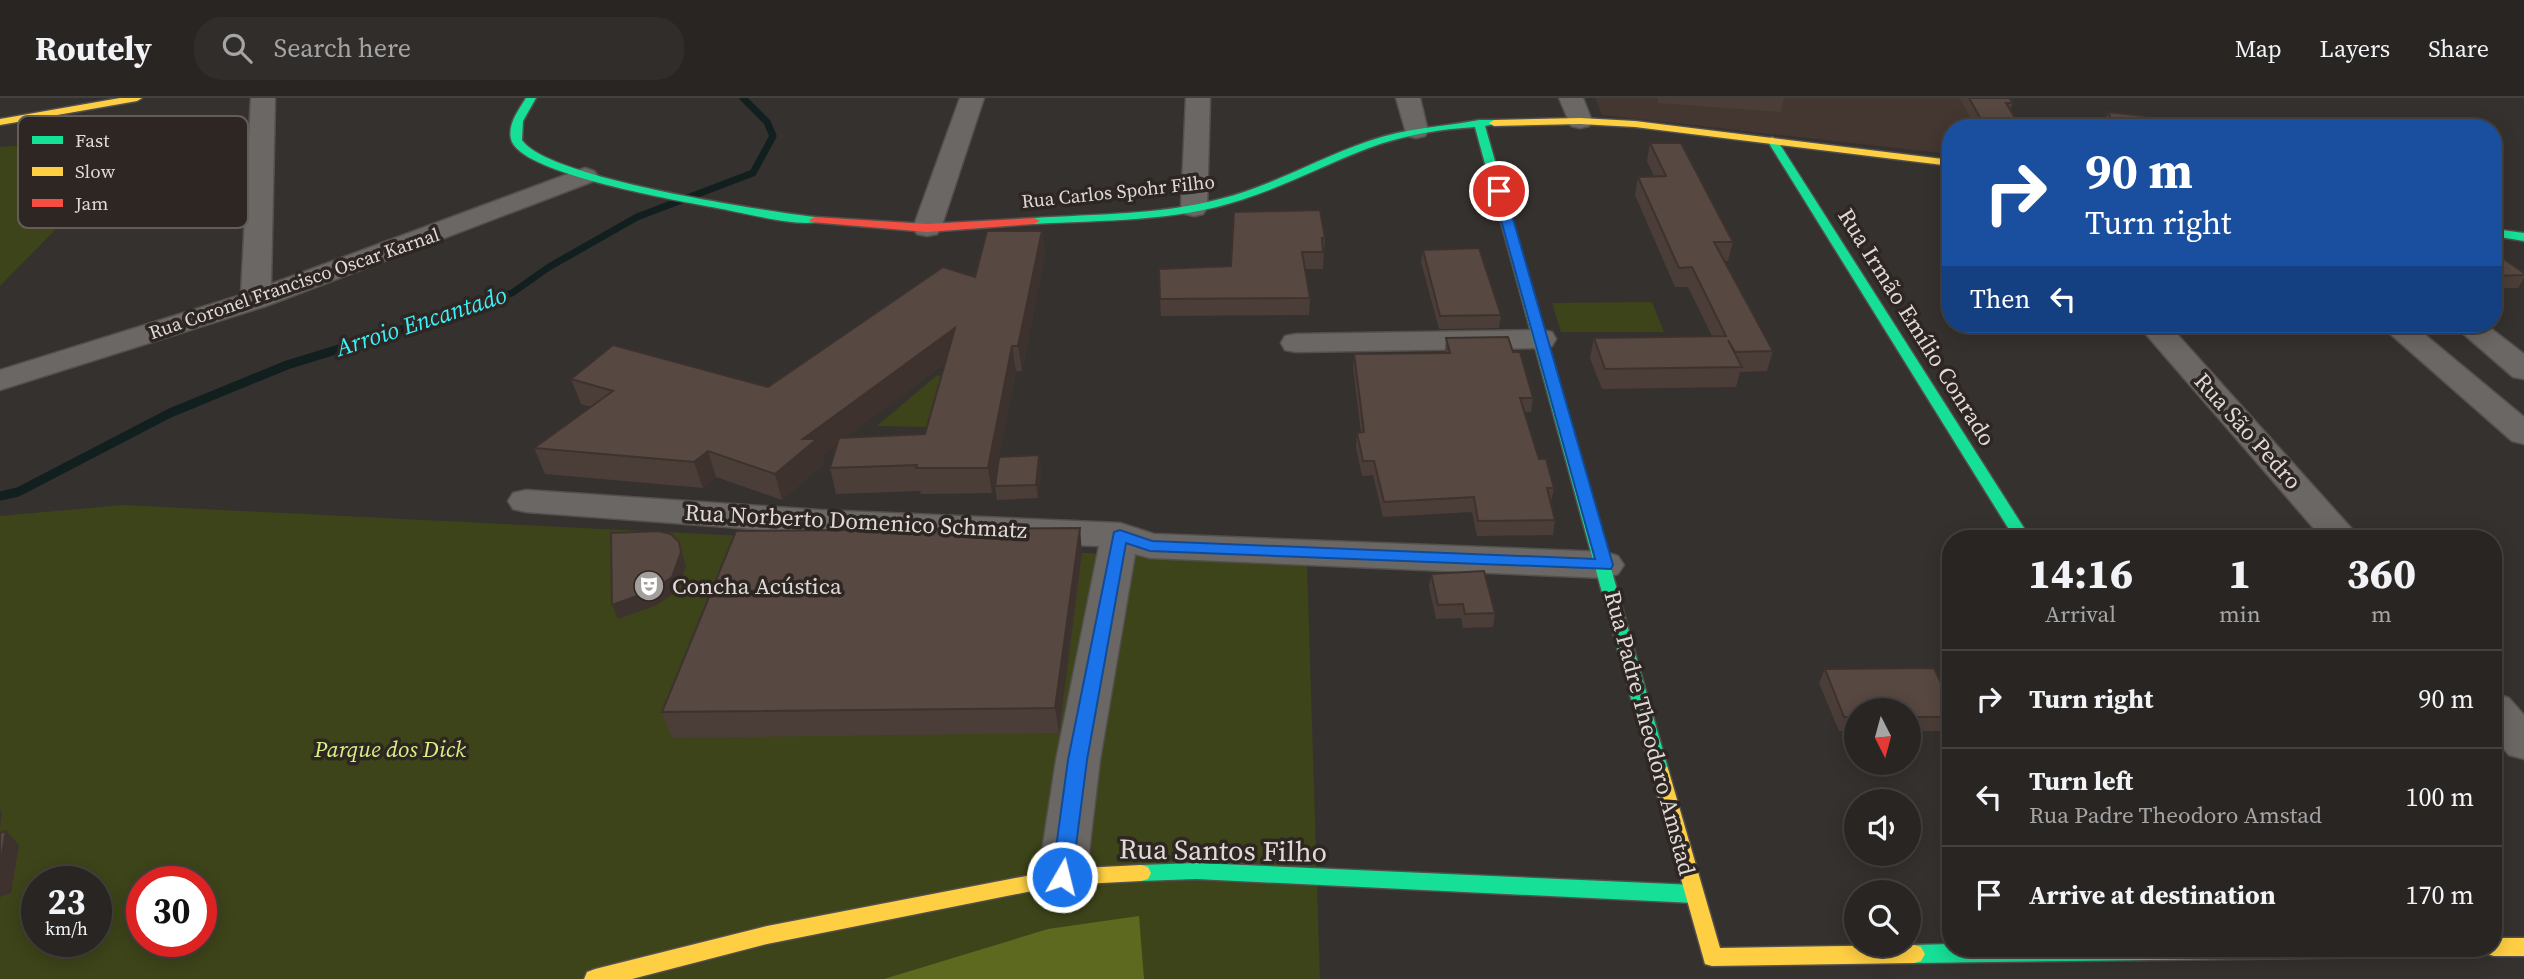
<!DOCTYPE html>
<html lang="en">
<head>
<meta charset="utf-8">
<style>
	body { margin:0; font-family:"Source Serif 4",serif; background:#302d2b; color:#f1f3f6; height:100vh; display:flex; flex-direction:column; font-size:26px; white-space:nowrap }
	* { box-sizing:border-box; margin:0 }
	p { font-size:23px; color:#a5a5a6 }
	.icon { flex:none; width:38px; height:38px; fill:none; stroke:currentColor; stroke-width:2; stroke-linecap:round; stroke-linejoin:round }
	.map { position:relative; flex:1; overflow:hidden }
	.details { position:absolute; left:1942px; top:432px; width:560px; height:427px; display:flex; flex-direction:column; background:#282523; border-radius:28px; box-shadow:0 4px 18px #0003,0 0 0 2px #444241 }
	.details>* { flex:none }
	.guide { position:absolute; left:1942px; top:21px; width:560px; height:214px; border-radius:28px; box-shadow:0 4px 18px #0003,0 0 0 2px #444241; background:#1a4fa0; color:#fff; overflow:hidden }
	.needle { width:46px; rotate:174deg }
	.controls { position:absolute; left:1844px; top:600px; display:grid; gap:14px }
	.controls a { display:grid; place-items:center; width:77px; height:77px; border-radius:50%; background:#282523; box-shadow:0 4px 18px #0003,0 0 0 2px #444241; font-size:35px }
	.speed { position:absolute; left:21px; top:768px; display:flex; gap:14px; font-size:35px; font-weight:700; text-align:center }
	.speed>* { display:grid; place-content:center; width:91px; height:91px; border-radius:50%; background:#282523; box-shadow:0 4px 18px #0003,0 0 0 2px #444241; line-height:1 }
	.speed small { font-size:18px; font-weight:400 }
	.speed .limit { border:10px solid #d22; background:#fff; color:#111 }
	.pin { position:absolute; display:grid; place-items:center; width:60px; height:60px; color:#fff; margin:-30px; border:4px solid #fff; border-radius:50%; box-shadow:0 2px 7px #0007 }
	.me { position:absolute; width:77px; margin:-38px; rotate:8deg; stroke-linejoin:round; filter:drop-shadow(0 0 5px #0008) }
	.turn { display:flex; align-items:center; gap:24px; height:147px; padding:0 28px; font-size:32px }
	.turn .icon { width:91px; height:91px; stroke-width:2.5 }
	.turn b { display:block; font-size:49px; line-height:60px }
	.then { display:flex; align-items:center; height:66px; padding:0 28px; background:#0003; gap:14px; font-size:26px }
	.eta { display:flex; justify-content:space-evenly; align-items:center; height:119px; text-align:center }
	.eta b { font-size:42px; font-weight:800; line-height:49px }
	ul { padding:0; list-style:none }
	li { display:flex; align-items:center; gap:21px; height:98px; padding:0 28px; border-top:2px solid #444241 }
	li div { flex:1 }
	li b { display:block; font-size:26px }
	li em { font-style:normal }
	header { display:flex; align-items:center; gap:42px; box-sizing:border-box; height:98px; padding:0 35px; background:#282523; border-bottom:2px solid #444241 }
	header strong { font-size:33px }
	nav { display:flex; gap:38px; margin-inline-start:auto; font-size:24px }
	.search { width:490px; height:63px; background:#302d2b; display:flex; align-items:center; gap:18px; box-sizing:border-box; padding:0 24px; border-radius:28px; color:#a5a5a6; font-size:26px }
	.map>svg:first-child { display:block }
	.built { fill:#443631 }
	.green { fill:#3d4419; fill-rule:evenodd }
	.forest { fill:#5e6920 }
	.lines { fill:none; stroke-linecap:round; stroke-linejoin:round }
	.stream-far1 { stroke:#111f1f; stroke-width:7 }
	.stream { stroke:#111f1f; stroke-width:9 }
	.street-casing { stroke:#534f4d; stroke-width:3 }
	.fast-casing { stroke:#534f4d; stroke-width:3 }
	.slow-casing { stroke:#534f4d; stroke-width:3 }
	.jam-casing { stroke:#534f4d; stroke-width:3 }
	.street { fill:#6a6765; fill-rule:evenodd }
	.fast { fill:#16e098; fill-rule:evenodd }
	.slow { fill:#ffcf43; fill-rule:evenodd }
	.jam { fill:#f24e42; fill-rule:evenodd }
	.wall { fill:#4b3e38; fill-rule:evenodd }
	.shaded-wall { fill:#3d322e }
	.building { fill:#574841; stroke:#3d322e; stroke-width:2 }
	.route { fill:#1a73e8; stroke:#114b97; stroke-width:2 }
	.labels { text-anchor:middle; dominant-baseline:central; stroke-width:7; stroke-linejoin:round; paint-order:stroke }
	.far-street-label { font-size:19px; fill:#dfd9d7; stroke:#2e2622 }
	.street-label { font-size:23px; fill:#dfd9d7; stroke:#2e2622 }
	.poi-label { font-size:23px; fill:#dfd9d7; stroke:#2e2622; text-anchor:start }
	.park-label { font-size:23px; font-style:italic; fill:#d9f082; stroke:#2e2622 }
	.water-label { font-size:24px; font-style:italic; fill:#3cf1fa; stroke:#2e2622 }
	.near-street-label { font-size:28px; fill:#dfd9d7; stroke:#2e2622 }
	.key { fill:#2e2622; stroke:#635c58; stroke-width:2 }
	.key-label { font-size:19px; fill:#dfd9d7 }
</style>
</head>
<body>
<header>
<strong>Routely</strong>
<div class="search"><svg class="icon" aria-label="search" viewBox="0 0 24 24"><circle cx="10" cy="10" r="6"/><path d="M15 15l6 6"/></svg>Search here</div>
<nav><a>Map</a><a>Layers</a><a>Share</a></nav>
</header>
<div class="map">
<svg width="2524" height="881" viewBox="0 0 2524 881">
	<rect width="100%" height="100%" fill="#35312f"/>
	<path class="built" d="M 1595,0 L 2005,0 L 2020,30 L 1951,30 L 1951,56 L 1602,17 Z"/>
	<g class="green">
		<path d="M 146,39 L 0,188 L 0,49 Z"/>
		<path d="M 1652,204 L 1664,234 L 1561,234 L 1552,205 Z"/>
		<path d="M 937,277 L 941,278 L 927,329 L 877,328 Z"/>
		<path d="M 123,407 L 1307,466 L 1320,881 L 0,881 L 0,418 ZM 37,784 L 96,784 L 96,844 L 37,844 ZM 142,784 L 201,784 L 201,844 L 142,844 Z"/>
	</g>
	<path class="forest" d="M 1139,818 L 1144,881 L 884,881 L 1048,831 Z"/>
	<g class="lines">
		<path class="stream-far1" d="M 428,224 L 512,195 L 549,169 L 637,119 L 753,75 L 773,38 L 767,24 L 743,0"/>
		<path class="stream" d="M 0,398 L 18,394 L 170,315 L 287,267 L 433,222"/>
		<g class="street-casing">
			<g id="street">
				<path d="M 251,0 L 275,0 L 271,186 L 576,73 L 585,70 L 594,73 L 598,78 L 594,83 L 266,208 L 0,292 L 0,272 L 241,197 Z"/>
				<path d="M 960,0 L 984,0 L 941,130 L 937,136 L 927,138 L 917,136 L 913,130 Z"/>
				<path d="M 1186,0 L 1210,0 L 1207,110 L 1203,116 L 1194,118 L 1185,116 L 1181,110 Z"/>
				<path d="M 1396,0 L 1420,0 L 1428,33 L 1425,38 L 1416,40 L 1407,38 Z"/>
				<path d="M 1559,0 L 1583,0 L 1592,23 L 1589,28 L 1580,30 L 1571,28 Z"/>
				<path d="M 2137,226 L 2168,226 L 2361,441 L 2323,441 Z"/>
				<path d="M 2379,226 L 2412,226 L 2524,319 L 2524,346 L 2512,343 Z"/>
				<path d="M 2452,226 L 2485,226 L 2524,256 L 2524,281 L 2513,279 Z"/>
				<path d="M 1541,232 L 1552,234 L 1556,241 L 1552,248 L 1541,250 L 1296,254 L 1285,252 L 1281,245 L 1285,238 L 1296,236 Z"/>
				<path d="M 526,392 L 820,412 L 1120,425 L 1154,436 L 1605,454 L 1618,458 L 1624,467 L 1618,476 L 1605,480 L 1150,460 L 1135,456 L 1100,662 L 1086,779 L 1079,793 L 1062,799 L 1045,793 L 1038,779 L 1056,662 L 1099,448 L 820,436 L 526,414 L 513,411 L 508,403 L 513,395 Z"/>
				<path d="M 2494,595 L 2509,600 L 2524,617 L 2524,661 L 2509,657 L 2494,639 Z"/>
			</g>
		</g>
		<g class="fast-casing">
			<g id="fast">
				<path d="M 526,0 L 536,0 L 523,23 L 522,42 C 546,80 765,113 815,119 L 821,122 C 808,132 736,113 717,110 C 680,103 527,77 512,44 C 506,28 518,13 526,0 Z"/>
				<path d="M 1479,22 L 1494,22 L 1499,25 L 1485,28 L 1669,674 L 1667,679 L 1660,681 L 1653,679 L 1651,674 L 1475,29 C 1443,31 1411,36 1380,46 C 1333,62 1289,87 1241,102 C 1175,124 1103,122 1034,126 L 1028,123 L 1034,120 C 1095,116 1160,117 1220,101 C 1272,88 1319,60 1369,43 C 1405,30 1442,29 1479,22 Z"/>
				<path d="M 1772,39 L 1777,42 L 2031,441 L 2015,441 L 1767,42 Z"/>
				<path d="M 2494,131 L 2524,135 L 2524,143 L 2494,138 Z"/>
				<path d="M 1196,765 L 1694,787 L 1701,790 L 1704,796 L 1701,802 L 1694,805 L 1196,781 L 1141,783 L 1134,781 L 1131,775 L 1134,769 L 1141,767 Z"/>
				<path d="M 1951,846 L 1951,850 L 2394,850 L 2391,857 L 2384,859 L 1914,865 L 1907,863 L 1903,856 L 1907,849 L 1914,847 Z"/>
			</g>
		</g>
		<g class="slow-casing">
			<g id="slow">
				<path d="M 120,0 L 142,0 L 137,3 L 0,27 L 0,21 Z"/>
				<path d="M 1580,20 L 1635,23 L 1951,62 L 1951,68 L 1635,29 L 1580,26 L 1494,28 L 1489,25 L 1494,22 Z"/>
				<path d="M 1660,667 L 1667,669 L 1669,674 L 1720,850 L 1914,847 L 1921,849 L 1925,856 L 1921,863 L 1914,865 L 1712,868 L 1705,866 L 1651,674 L 1653,669 Z"/>
				<path d="M 1141,767 L 1148,769 L 1151,775 L 1148,781 L 1141,783 L 1062,787 L 767,846 L 632,881 L 584,881 L 587,874 L 595,871 L 767,828 L 1062,771 Z"/>
				<path d="M 2494,840 L 2524,840 L 2524,858 L 2494,858 L 2487,856 L 2484,850 L 2494,850 Z"/>
			</g>
		</g>
		<g class="jam-casing">
			<path id="jam" d="M 815,119 L 927,126 L 1034,120 L 1040,123 L 1034,126 L 927,134 L 811,124 L 809,122 Z"/>
		</g>
		<use href="#street" class="street"/>
		<use href="#fast" class="fast"/>
		<use href="#slow" class="slow"/>
		<use href="#jam" class="jam"/>
	</g>
	<g class="wall">
		<path d="M 1658,0 L 1784,0 L 1781,14 L 1658,5 Z"/>
		<path d="M 1960,0 L 2009,0 L 2013,5 L 2010,12 L 2021,30 L 1976,30 Z"/>
		<path d="M 2108,14 L 2151,30 L 2105,30 L 2103,25 Z"/>
		<path d="M 1650,45 L 1733,144 L 1728,163 L 1724,163 L 1773,253 L 1767,273 L 1740,274 L 1736,289 L 1602,291 L 1590,260 L 1594,240 L 1712,238 L 1688,189 L 1675,189 L 1635,97 L 1638,79 L 1654,78 L 1647,63 Z"/>
		<path d="M 1234,114 L 1325,140 L 1323,171 L 1305,171 L 1310,200 L 1309,217 L 1161,218 L 1160,201 L 1231,168 Z"/>
		<path d="M 1042,133 L 1045,156 L 1022,273 L 1016,273 L 999,359 L 1041,371 L 1038,400 L 997,402 L 995,388 L 999,361 L 992,395 L 921,396 L 920,393 L 836,396 L 830,370 L 837,346 L 822,358 L 824,366 L 782,402 L 716,379 L 703,390 L 545,376 L 534,350 L 591,309 L 581,306 L 571,281 L 768,289 L 975,179 ZM 945,265 L 925,336 L 846,339 Z"/>
		<path d="M 1423,152 L 1501,217 L 1499,230 L 1439,231 L 1421,164 Z"/>
		<path d="M 2494,154 L 2524,175 L 2524,180 L 2518,190 L 2494,190 Z"/>
		<path d="M 1446,240 L 1513,254 L 1533,300 L 1531,314 L 1525,314 L 1539,361 L 1554,390 L 1551,404 L 1555,422 L 1553,437 L 1477,438 L 1472,414 L 1383,419 L 1373,377 L 1362,378 L 1356,349 L 1357,335 L 1361,335 L 1353,270 L 1354,256 L 1445,255 Z"/>
		<path d="M 1082,455 L 1059,635 L 672,640 L 662,614 Z"/>
		<path d="M 1431,476 L 1495,515 L 1493,529 L 1463,530 L 1461,520 L 1436,521 L 1429,489 Z"/>
		<path d="M 1825,571 L 1951,606 L 1951,633 L 1909,633 L 1909,612 L 1857,612 L 1857,633 L 1839,633 L 1819,585 Z"/>
	</g>
	<g class="shaded-wall">
		<path d="M 1042,133 L 1045,156 L 1022,273 L 1018,248 Z"/>
		<path d="M 955,230 L 959,254 L 822,358 L 824,366 L 782,402 L 775,376 L 803,341 Z"/>
		<path d="M 1012,248 L 1016,273 L 992,395 L 988,370 Z"/>
		<path d="M 708,353 L 716,379 L 703,390 L 694,364 Z"/>
		<path d="M 1039,357 L 1041,371 L 1038,400 L 1036,387 Z"/>
		<path d="M 1080,430 L 1082,455 L 1059,635 L 1055,610 Z"/>
		<path d="M 679,444 L 686,468 L 677,493 L 657,507 L 618,521 L 612,507 Z"/>
		<path d="M 0,712 L 2,715 L 0,729 Z"/>
		<path d="M 6,733 L 19,747 L 11,795 L 0,799 L 0,767 Z"/>
	</g>
	<g class="building">
		<path d="M 1969,0 L 2009,0 L 2013,5 L 2006,5 L 2021,30 L 1986,30 Z"/>
		<path d="M 2108,14 L 2145,18 L 2151,30 L 2115,30 Z"/>
		<path d="M 1650,45 L 1681,45 L 1733,144 L 1714,144 L 1773,253 L 1735,254 L 1728,242 L 1742,269 L 1605,271 L 1594,240 L 1726,238 L 1692,169 L 1679,170 L 1638,79 L 1666,78 Z"/>
		<path d="M 1320,112 L 1325,140 L 1322,140 L 1323,154 L 1302,154 L 1310,200 L 1160,201 L 1159,171 L 1231,168 L 1234,114 Z"/>
		<path d="M 987,133 L 1042,133 L 1018,248 L 1012,248 L 988,370 L 916,370 L 917,367 L 830,370 L 839,340 L 925,336 L 955,230 L 803,341 L 817,341 L 775,376 L 708,353 L 694,364 L 534,350 L 613,293 L 571,281 L 613,247 L 768,289 L 943,169 L 975,179 Z"/>
		<path d="M 1479,150 L 1501,217 L 1440,218 L 1423,152 Z"/>
		<path d="M 2494,154 L 2524,175 L 2524,177 L 2494,178 Z"/>
		<path d="M 1508,239 L 1513,254 L 1520,254 L 1533,300 L 1520,300 L 1539,361 L 1546,361 L 1554,390 L 1547,390 L 1555,422 L 1478,423 L 1474,399 L 1384,404 L 1374,363 L 1363,363 L 1357,335 L 1364,334 L 1354,256 L 1450,255 L 1446,240 Z"/>
		<path d="M 1039,357 L 1036,387 L 995,388 L 999,359 Z"/>
		<path d="M 1080,430 L 1055,610 L 662,614 L 736,433 Z"/>
		<path d="M 658,433 L 671,436 L 679,444 L 681,454 L 672,479 L 651,493 L 612,507 L 611,435 Z"/>
		<path d="M 1484,473 L 1495,515 L 1465,516 L 1463,506 L 1438,507 L 1431,476 Z"/>
		<path d="M 1934,570 L 1951,606 L 1951,619 L 1909,619 L 1909,612 L 1857,612 L 1857,619 L 1844,619 L 1825,571 Z"/>
		<path d="M 6,733 L 0,767 L 0,735 Z"/>
	</g>
	<path class="route" d="M 1499,90 L 1505,93 L 1613,467 L 1611,471 L 1150,453 L 1126,445 L 1087,662 L 1072,779 L 1069,785 L 1062,787 L 1055,785 L 1052,779 L 1068,662 L 1114,434 L 1120,432 L 1152,443 L 1595,461 L 1493,93 Z"/>
	<defs>
		<g id="theatre-disc" transform="scale(1.575)"><circle r="9.5" fill="#a49e9c" stroke="#2e2622"/><path d="M-5-5.5Q0-4 5-5.5V0Q5 5 0 6Q-5 5-5 0ZM-3.3-2.5H-1v1.5H-3.3ZM1-2.5H3.3v1.5H1ZM-2.8 1Q0 5.5 2.8 1Z" fill="#fff"/></g>
	</defs>
	<g fill-rule="evenodd">
		<use href="#theatre-disc" x="649" y="488"/>
	</g>
	<g class="labels">
		<g class="far-street-label">
			<text transform="translate(1118 93) rotate(-6)">Rua Carlos Spohr Filho</text>
			<text transform="translate(294 185) rotate(-19)">Rua Coronel Francisco Oscar Karnal</text>
		</g>
		<g class="street-label">
			<text transform="translate(1917 229) rotate(58)">Rua Irmão Emílio Conrado</text>
			<text transform="translate(2248 333) rotate(48)">Rua São Pedro</text>
			<text transform="translate(856 423) rotate(3)">Rua Norberto Domenico Schmatz</text>
			<text transform="translate(1650 635) rotate(75)">Rua Padre Theodoro Amstad</text>
		</g>
		<g class="poi-label">
			<text x="672" y="488">Concha Acústica</text>
		</g>
		<g class="park-label">
			<text x="390" y="651">Parque dos Dick</text>
		</g>
		<g class="water-label">
			<text transform="translate(421 223) rotate(-18)">Arroio Encantado</text>
		</g>
		<g class="near-street-label">
			<text transform="translate(1223 752) rotate(1)">Rua Santos Filho</text>
		</g>
	</g>
	<rect x="18" y="18" width="230" height="112" rx="10" class="key"/>
	<rect x="32" y="38" width="31" height="8" fill="#16e098"/>
	<rect x="32" y="69" width="31" height="9" fill="#ffcf43"/>
	<rect x="32" y="101" width="31" height="8" fill="#f24e42"/>
	<g class="key-label">
		<text x="75" y="49">Fast</text>
		<text x="75" y="80">Slow</text>
		<text x="75" y="112">Jam</text>
	</g>
</svg>
<div class="controls">
<a><svg class="needle" viewBox="-14 -14 28 28"><path d="M0-13l5 13h-10z" fill="#e53935"/><path d="M0 13l5-13h-10z" fill="#a5a5a6"/></svg></a>
<a><svg class="icon" aria-label="sound" viewBox="0 0 24 24"><path d="M4 9h4l5-4v14l-5-4H4zM17 9q2 3 0 6"/></svg></a>
<a><svg class="icon" aria-label="search" viewBox="0 0 24 24"><circle cx="10" cy="10" r="6"/><path d="M15 15l6 6"/></svg></a>
</div>
<div class="speed"><div>23<small>km/h</small></div><div class="limit">30</div></div>
<div class="pin" style="left:1499px;top:93px;background:#d93025"><svg class="icon" aria-label="arrive" viewBox="0 0 24 24"><path d="M6 21V4h12l-3 4 3 4H6"/></svg></div>
<svg class="me" style="left:1062px;top:779px" viewBox="-20 -20 40 40"><circle r="17" fill="#1a73e8" stroke="#fff" stroke-width="3"/><path d="M0-11L8 9 0 5-8 9z" fill="#fff"/></svg>
<div class="guide">
<div class="turn"><svg class="icon" aria-label="right" viewBox="0 0 24 24"><path d="M7 20v-9h11M14 6l5 5-5 5"/></svg><div><b>90 m</b>Turn right</div></div>
<div class="then">Then<svg class="icon" aria-label="left" viewBox="0 0 24 24"><path d="M17 20v-9H6M10 6l-5 5 5 5"/></svg></div>
</div>
<section class="details">
<div class="eta">
<div><b>14:16</b><p>Arrival</p></div>
<div><b>1</b><p>min</p></div>
<div><b>360</b><p>m</p></div>
</div>
<ul>
<li><svg class="icon" aria-label="right" viewBox="0 0 24 24"><path d="M7 20v-9h11M14 6l5 5-5 5"/></svg><div><b>Turn right</b></div><em>90 m</em></li>
<li><svg class="icon" aria-label="left" viewBox="0 0 24 24"><path d="M17 20v-9H6M10 6l-5 5 5 5"/></svg><div><b>Turn left</b><p>Rua Padre Theodoro Amstad</p></div><em>100 m</em></li>
<li><svg class="icon" aria-label="arrive" viewBox="0 0 24 24"><path d="M6 21V4h12l-3 4 3 4H6"/></svg><div><b>Arrive at destination</b></div><em>170 m</em></li>
</ul>
</section>
</div>
</body>
</html>
